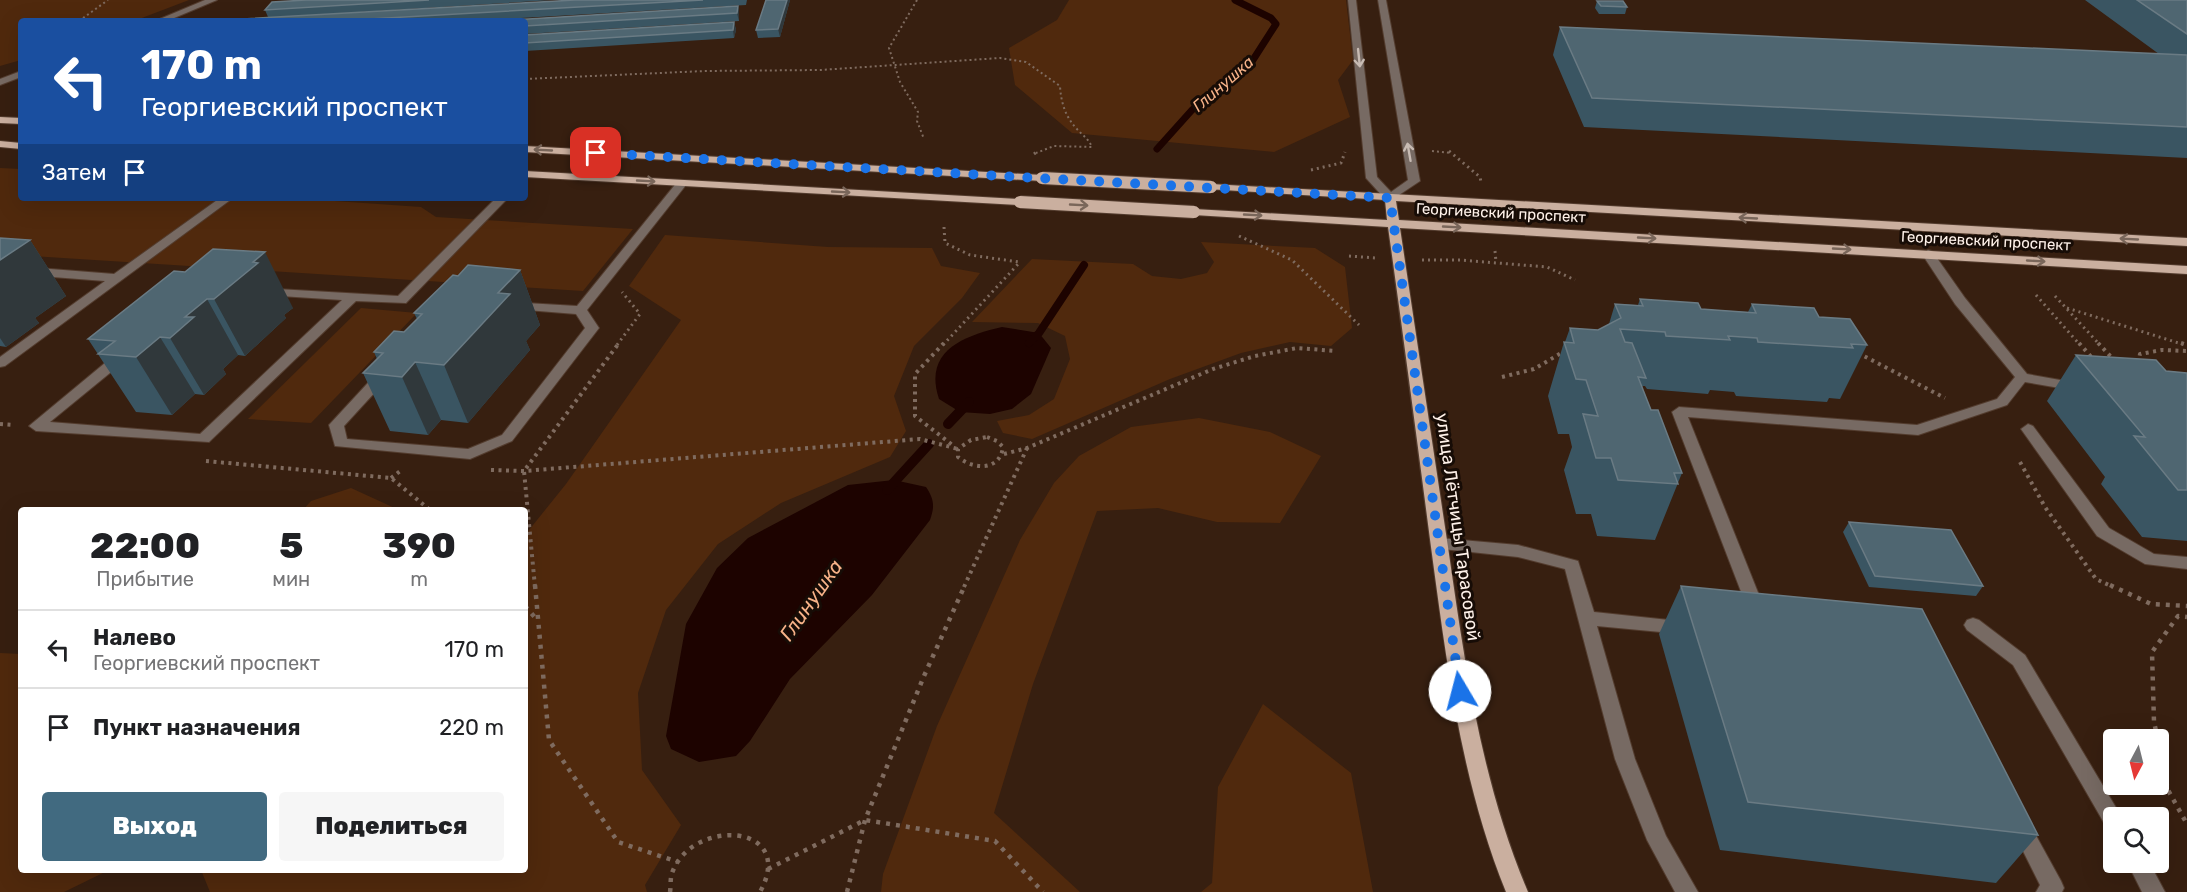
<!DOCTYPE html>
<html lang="ru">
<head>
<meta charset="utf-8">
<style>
	body { margin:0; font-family:Rubik,sans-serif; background:#f6f6f6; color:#202124; height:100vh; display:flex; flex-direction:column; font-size:22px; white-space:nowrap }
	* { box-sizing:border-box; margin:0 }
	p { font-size:20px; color:#757577 }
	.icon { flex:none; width:33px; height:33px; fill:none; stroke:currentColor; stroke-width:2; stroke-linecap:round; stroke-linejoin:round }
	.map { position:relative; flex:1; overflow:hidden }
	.drawer { position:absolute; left:18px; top:507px; width:510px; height:366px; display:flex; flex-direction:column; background:#fff; border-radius:6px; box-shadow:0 6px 24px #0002 }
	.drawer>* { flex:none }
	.banner { position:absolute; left:18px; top:18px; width:510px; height:183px; border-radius:6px; box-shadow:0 6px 24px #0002; background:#1a4fa0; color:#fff; overflow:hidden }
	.needle { width:39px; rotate:187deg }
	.controls { position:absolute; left:2103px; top:729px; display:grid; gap:12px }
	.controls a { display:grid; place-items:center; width:66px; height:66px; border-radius:6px; background:#fff; box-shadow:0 6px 24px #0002; font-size:30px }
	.pin { position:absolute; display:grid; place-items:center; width:51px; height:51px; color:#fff; margin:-26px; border-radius:12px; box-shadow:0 3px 9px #0006 }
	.me { position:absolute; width:66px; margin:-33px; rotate:352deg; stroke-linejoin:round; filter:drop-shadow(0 0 4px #0008) }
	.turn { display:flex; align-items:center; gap:21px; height:126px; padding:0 24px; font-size:27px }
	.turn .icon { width:78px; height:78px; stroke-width:2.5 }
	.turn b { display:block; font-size:42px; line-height:51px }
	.then { display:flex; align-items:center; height:57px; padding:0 24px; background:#0003; gap:12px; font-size:22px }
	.eta { display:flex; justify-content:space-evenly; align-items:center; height:102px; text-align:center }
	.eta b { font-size:36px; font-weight:800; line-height:42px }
	.cta { display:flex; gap:12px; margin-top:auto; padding:12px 24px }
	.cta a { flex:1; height:69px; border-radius:6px; background:#416a80; color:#fff; font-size:24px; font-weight:800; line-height:69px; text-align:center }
	.cta a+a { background:#f6f6f6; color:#202124 }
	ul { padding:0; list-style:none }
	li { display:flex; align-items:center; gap:18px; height:78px; padding:0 24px; border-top:2px solid #e0e0e0 }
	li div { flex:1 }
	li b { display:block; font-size:22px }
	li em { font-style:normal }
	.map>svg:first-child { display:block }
	.green { fill:#50290d }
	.water { fill:#1d0300 }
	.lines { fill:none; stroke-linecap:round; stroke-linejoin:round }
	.stream-far2 { stroke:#1d0300; stroke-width:7 }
	.stream-far1 { stroke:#1d0300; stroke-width:8 }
	.stream { stroke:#1d0300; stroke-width:10 }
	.minor-casing { stroke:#533c2e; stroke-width:2 }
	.major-casing { stroke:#533c2e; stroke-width:2 }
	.path-far3 { stroke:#7f6b5f; stroke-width:2; stroke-dasharray:2 3; stroke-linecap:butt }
	.path-far2 { stroke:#7f6b5f; stroke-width:3; stroke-dasharray:2 4; stroke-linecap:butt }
	.path-far1 { stroke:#7f6b5f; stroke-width:4; stroke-dasharray:3 4.5; stroke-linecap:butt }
	.path { stroke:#7f6b5f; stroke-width:4.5; stroke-dasharray:4 6; stroke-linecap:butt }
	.minor { fill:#776a63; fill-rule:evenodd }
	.major { fill:#caaf9f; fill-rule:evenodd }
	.major-bridge-casing { stroke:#533c2e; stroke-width:14; stroke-linecap:butt }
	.major-bridge { stroke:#caaf9f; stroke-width:12 }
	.wall { fill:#3a5562 }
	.shaded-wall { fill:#30383b }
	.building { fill:#4f6671; stroke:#6a7b84; stroke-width:1.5 }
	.oneway { stroke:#c8bbb3 }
	.oneway2 { stroke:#79665a }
	.route { stroke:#1a73e8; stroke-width:10; stroke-dasharray:0 18 }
	.labels { text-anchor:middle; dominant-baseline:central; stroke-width:6; stroke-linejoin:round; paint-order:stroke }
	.far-street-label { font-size:15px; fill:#fef1e9; stroke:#170c06 }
	.far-water-label { font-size:16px; font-style:italic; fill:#f7b288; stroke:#170c06 }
	.street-label { font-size:18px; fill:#fef1e9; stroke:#170c06 }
	.water-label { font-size:20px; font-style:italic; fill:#f7b288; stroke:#170c06 }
</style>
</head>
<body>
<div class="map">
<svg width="2187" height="892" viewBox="0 0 2187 892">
	<rect width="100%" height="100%" fill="#371f10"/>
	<g class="green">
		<path d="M 0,0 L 189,0 L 134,21 L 21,21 L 21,60 L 0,66 Z"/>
		<path d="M 1069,0 L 1346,0 L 1353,60 L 1338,80 L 1350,117 L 1274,152 L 1072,133 L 1015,85 L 1009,48 L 1057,20 Z"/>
		<path d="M 0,168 L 21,169 L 21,198 L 292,198 L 421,207 L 436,217 L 633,229 L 583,291 L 0,254 Z"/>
		<path d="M 665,235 L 828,247 L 932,248 L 941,266 L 980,273 L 962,298 L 914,346 L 894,396 L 906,431 L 890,457 L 781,503 L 718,544 L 666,610 L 638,693 L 642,770 L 681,825 L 645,885 L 647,892 L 210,892 L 201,870 L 525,870 L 525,535 L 566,484 L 681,320 L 629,286 Z"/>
		<path d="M 1201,242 L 1315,248 L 1345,267 L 1352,328 L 1331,346 L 1290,342 L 1241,353 L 1170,379 L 1032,439 L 1003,433 L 997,421 L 1029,415 L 1054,399 L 1070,359 L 1065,336 L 1038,323 L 972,322 L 1032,259 L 1133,264 L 1152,276 L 1181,279 L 1207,273 L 1214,262 Z"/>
		<path d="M 361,308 L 417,313 L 311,423 L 248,419 Z"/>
		<path d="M 1199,418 L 1270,432 L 1321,456 L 1280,523 L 1217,522 L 1158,508 L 1097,511 L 1033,684 L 994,813 L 1080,892 L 881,892 L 883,874 L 937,726 L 1020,540 L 1054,483 L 1079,456 L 1131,427 Z"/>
		<path d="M 351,488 L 399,510 L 303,510 L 311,501 Z"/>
		<path d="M 0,653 L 21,654 L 21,870 L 109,870 L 64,892 L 0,892 Z"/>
		<path d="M 1263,704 L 1351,773 L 1373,892 L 1201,892 L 1212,883 L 1218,787 Z"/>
	</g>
	<g class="water">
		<path d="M 1002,327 L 1039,333 L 1051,348 L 1031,394 L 1012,409 L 990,414 L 960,412 L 939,399 C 923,351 963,336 1002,327 Z"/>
		<path d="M 894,480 L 926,487 C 934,499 935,506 930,520 L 872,595 L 790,679 L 750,741 L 736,756 L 699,762 L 671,749 L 666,736 L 686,624 L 717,568 L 748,538 L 848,485 Z"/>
	</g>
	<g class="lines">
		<path class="stream-far2" d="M 1157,149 L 1192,110 L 1251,63 L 1276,24 L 1271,18 L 1235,0"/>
		<path class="stream-far1" d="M 1029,343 L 1039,333 L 1084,265"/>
		<g class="stream">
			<path d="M 948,424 L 969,402"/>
			<path d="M 887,490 L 929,444"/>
		</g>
		<g class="minor-casing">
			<g id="minor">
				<path d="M 205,0 L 217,0 L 167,21 L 155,21 Z"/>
				<path d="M 1348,0 L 1356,0 L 1377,177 L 1391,192 L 1408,180 L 1378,0 L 1386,0 L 1420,181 L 1390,201 L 1386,200 L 1366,178 Z"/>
				<path d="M 21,71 L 21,77 L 0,85 L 0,79 Z"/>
				<path d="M 682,180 L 686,181 L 686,185 L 587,310 L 599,328 L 512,441 L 470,459 L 335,446 L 329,425 L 378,372 L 388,372 L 390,375 L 388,378 L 344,426 L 347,439 L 468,449 L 502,435 L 585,328 L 576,314 L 514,309 L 509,308 L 508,305 L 509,302 L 577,306 L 678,181 Z"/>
				<path d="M 220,198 L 233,198 L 5,366 L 0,367 L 0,357 L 105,281 L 0,273 L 0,265 L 114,274 Z"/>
				<path d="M 496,198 L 508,198 L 406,303 L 356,301 L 209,442 L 36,431 L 29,426 L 117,353 L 122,352 L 129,356 L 127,359 L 50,422 L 200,434 L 342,300 L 265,295 L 259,291 L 260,288 L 398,296 Z"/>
				<path d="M 1928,250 L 1932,251 L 1965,298 L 2027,374 L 2077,383 L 2084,387 L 2077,391 L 2025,382 L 2007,405 L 1918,435 L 1688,417 L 1765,610 L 1762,615 L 1756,616 L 1750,615 L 1672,412 L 1679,407 L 1917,425 L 1997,399 L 2015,377 L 1955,304 L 1922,254 Z"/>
				<path d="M 2028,424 L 2033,426 L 2109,528 L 2154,554 L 2187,557 L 2187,569 L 2145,564 L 2097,536 L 2021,429 Z"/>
				<path d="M 1439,538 L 1518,545 L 1578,561 L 1594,612 L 1688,622 L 1691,627 L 1688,632 L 1682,634 L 1597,626 L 1635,759 L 1666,836 L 1698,892 L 1675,892 L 1647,840 L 1615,759 L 1565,569 L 1518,557 L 1433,548 L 1431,544 L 1433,540 Z"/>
				<path d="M 1973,618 L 1979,620 L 2025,655 L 2121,816 L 2122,818 L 2114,818 L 2114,831 L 2107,828 L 2013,665 L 1967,630 L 1964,625 L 1967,620 Z"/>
				<path d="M 2021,818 L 2028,821 L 2061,881 L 2064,888 L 2062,892 L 2036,892 L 2040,885 L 2011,827 L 2014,821 Z"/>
				<path d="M 2127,862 L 2149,862 L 2165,892 L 2142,892 Z"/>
			</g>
		</g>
		<g class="major-casing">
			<g id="major">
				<path d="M 0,117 L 21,118 L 21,124 L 0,123 Z"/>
				<path d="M 0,141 L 21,143 L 21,149 L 0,147 Z"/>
				<path d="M 525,146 L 1042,175 L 1048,178 L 1042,181 L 525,152 Z"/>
				<path d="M 525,171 L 1020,199 L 1026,202 L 1020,205 L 525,177 Z"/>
				<path d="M 1211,184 L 2187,238 L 2187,246 L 1396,201 L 1399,220 L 2187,266 L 2187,274 L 1400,228 C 1416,334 1432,441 1448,547 C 1465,665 1481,781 1528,892 L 1506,892 C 1461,781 1447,665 1431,547 C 1417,440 1403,333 1388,227 L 1194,215 L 1188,212 L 1194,209 L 1387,220 L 1385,200 L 1207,189 L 1205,187 Z"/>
			</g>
		</g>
		<g class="path-far3">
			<path d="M 917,0 L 889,48 L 900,82 L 918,112 L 917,121 L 924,139"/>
			<path d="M 79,21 L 108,0"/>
			<path d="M 525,79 L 705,71 L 820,70 L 1000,58 L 1026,62 L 1060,86 C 1061,102 1065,116 1076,128 C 1082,135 1088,138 1092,147 L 1054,146 L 1036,153"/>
			<path d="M 1432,151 L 1451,153"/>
		</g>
		<g class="path-far2">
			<path d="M 1449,151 L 1480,177 L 1481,182"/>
			<path d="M 1034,154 L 1038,151"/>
			<path d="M 1311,170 L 1341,163 L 1345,152"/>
			<path d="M 944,227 L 945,243 L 970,255 L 1019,262"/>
			<path d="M 1239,236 L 1292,260 L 1359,325"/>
			<path d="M 1495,251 L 1496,262"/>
			<path d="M 1349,256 L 1376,258"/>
			<path d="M 1422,260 L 1460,260 L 1547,267 L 1575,280"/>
			<path d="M 2036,295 L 2080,345"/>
			<path d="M 2055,296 L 2100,345"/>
			<path d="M 2067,308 L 2185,345"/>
			<path d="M 617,345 L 640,314 L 622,292"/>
			<path d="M 943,345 L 1020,262"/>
		</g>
		<g class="path-far1">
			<path d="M 944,343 L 915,374 L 915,416 L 955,447"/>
			<path d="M 2079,343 L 2094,360"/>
			<path d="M 2098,343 L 2114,360"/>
			<path d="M 2181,343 L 2187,345"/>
			<path d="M 1858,353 L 1945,398"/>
			<path d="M 2138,363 L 2140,354 L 2162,350 L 2187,351"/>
			<path d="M 1502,377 L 1534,369 L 1563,352"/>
			<path d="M 0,424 L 14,425"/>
			<path d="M 987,437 L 997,441 L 1003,447 C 1000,471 974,470 958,457 L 958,449 L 971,440 Z"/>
			<path d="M 1004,454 L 1027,448 L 1213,369 L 1255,356 L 1297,348 L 1336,351"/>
			<path d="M 206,461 L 391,478 L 430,510"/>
			<path d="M 2020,462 L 2045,507 L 2096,579 L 2113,587"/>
			<path d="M 491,470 L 524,471 L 920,439 L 958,449"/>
			<path d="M 391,478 L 403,469"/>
			<path d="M 535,587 L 524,471 L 619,343"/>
			<path d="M 964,587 L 1027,448"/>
		</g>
		<g class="path">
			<path d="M 535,585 L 549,740 L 618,842 L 678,862"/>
			<path d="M 2110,585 L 2151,604 L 2187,606"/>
			<path d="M 525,606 L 538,621"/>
			<path d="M 2158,740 L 2154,722 L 2152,652 L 2178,616 L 2187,617"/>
			<path d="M 2158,742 L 2168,790 L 2187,824"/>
			<path d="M 768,869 L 865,820 L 995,841 L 1043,892"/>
			<path d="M 670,892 C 671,886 670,879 672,873 C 692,817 798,823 760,892"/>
			<path d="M 847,892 L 865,820 L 924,676 L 965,585"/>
		</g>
		<use href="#minor" class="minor"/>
		<use href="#major" class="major"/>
		<g class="major-bridge-casing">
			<g id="major-bridge">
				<path d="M 1042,178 L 1211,187"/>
				<path d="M 1020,202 L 1194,212"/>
			</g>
		</g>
		<use href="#major-bridge" class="major-bridge"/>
	</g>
	<g class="wall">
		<path d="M 306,0 L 553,0 L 345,13 L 575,0 L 747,0 L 746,5 L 471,21 L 241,21 L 268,17 L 265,10 Z"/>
		<path d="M 766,0 L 790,0 L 780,37 L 758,38 L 756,30 Z"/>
		<path d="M 2085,0 L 2187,0 L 2187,158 L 1584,127 L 1553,55 L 1560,27 L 2159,54 Z"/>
		<path d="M 1597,1 L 1627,7 L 1625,14 L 1599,14 L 1595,8 Z"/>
		<path d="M 738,6 L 739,13 L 739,21 L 525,34 L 525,21 Z"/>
		<path d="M 734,22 L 736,30 L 734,38 L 525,51 L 525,35 Z"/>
		<path d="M 0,238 L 30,240 L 66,296 L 35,318 L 39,323 L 6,347 L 0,346 Z"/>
		<path d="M 520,270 L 540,325 L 526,341 L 530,350 L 468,423 L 441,420 L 428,435 L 390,431 L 363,373 L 377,359 L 374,352 L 404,332 L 417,319 L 414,313 Z"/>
		<path d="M 174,271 L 293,308 L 284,315 L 286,318 L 245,356 L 238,355 L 223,369 L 226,374 L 204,395 L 195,394 L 172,415 L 136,412 L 88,339 Z"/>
		<path d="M 1640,299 L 1701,309 L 1748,312 L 1752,304 L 1819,317 L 1867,345 L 1840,399 L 1829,398 L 1827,402 L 1736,396 L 1734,392 L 1710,390 L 1708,394 L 1647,389 L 1645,386 L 1643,386 L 1642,387 L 1651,410 L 1682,473 L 1655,540 L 1597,536 L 1591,514 L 1576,514 L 1564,470 L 1572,447 L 1569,434 L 1558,434 L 1548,396 L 1564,342 L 1565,342 L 1570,328 L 1598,330 L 1609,324 L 1615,304 L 1638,305 Z"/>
		<path d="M 2076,355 L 2166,371 L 2187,373 L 2187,541 L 2142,537 L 2101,484 L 2105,477 L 2047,401 Z"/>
		<path d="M 1849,522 L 1983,586 L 1976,596 L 1869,587 L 1843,532 Z"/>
		<path d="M 1681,586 L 2038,835 L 1996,883 L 1720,850 L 1659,634 Z"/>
	</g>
	<g class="shaded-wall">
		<path d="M 787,0 L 790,0 L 780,37 L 778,29 Z"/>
		<path d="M 738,6 L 739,13 L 739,21 L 737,13 Z"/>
		<path d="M 734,22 L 736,30 L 734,38 L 733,30 Z"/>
		<path d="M 30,240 L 66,296 L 35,318 L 39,323 L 6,347 L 0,338 L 0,260 Z"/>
		<path d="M 265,252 L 293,308 L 284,315 L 286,318 L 245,356 L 214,299 L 253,262 Z"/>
		<path d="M 520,270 L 540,325 L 526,341 L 530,350 L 468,423 L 444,365 L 498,293 Z"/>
		<path d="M 207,299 L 238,355 L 223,369 L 226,374 L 204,395 L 170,338 L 185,317 Z"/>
		<path d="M 160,337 L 195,394 L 172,415 L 136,357 Z"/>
		<path d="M 415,362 L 441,420 L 428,435 L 402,377 Z"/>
	</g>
	<g class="building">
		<path d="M 306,0 L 429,0 L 265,10 L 272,2 Z"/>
		<path d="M 575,0 L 703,0 L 334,21 L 241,21 L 243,19 Z"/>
		<path d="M 766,0 L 787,0 L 778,29 L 756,30 Z"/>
		<path d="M 2137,0 L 2187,0 L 2187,34 Z"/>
		<path d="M 1597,1 L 1623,1 L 1627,7 L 1601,6 Z"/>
		<path d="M 738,6 L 737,13 L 525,26 L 525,21 L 495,21 Z"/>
		<path d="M 734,22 L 733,30 L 525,43 L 525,35 Z"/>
		<path d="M 1560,27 L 2187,55 L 2187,127 L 1592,98 Z"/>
		<path d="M 0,238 L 30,240 L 0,260 Z"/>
		<path d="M 213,249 L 265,252 L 253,262 L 258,263 L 214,299 L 207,299 L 185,317 L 194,317 L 170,338 L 160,337 L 136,357 L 98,354 L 115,341 L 88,339 L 174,271 L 185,272 Z"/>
		<path d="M 468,265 L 520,270 L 498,293 L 510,294 L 444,365 L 415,362 L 402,377 L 363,373 L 383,353 L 374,352 L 394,331 L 404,332 L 422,314 L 414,313 L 453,275 L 458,276 Z"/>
		<path d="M 1640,299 L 1698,303 L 1701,309 L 1756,313 L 1752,304 L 1814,308 L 1819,317 L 1850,319 L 1867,345 L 1851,344 L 1853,348 L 1758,342 L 1757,338 L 1728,336 L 1730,340 L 1666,336 L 1665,332 L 1620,329 L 1625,342 L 1632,343 L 1646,378 L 1638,377 L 1651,410 L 1658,410 L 1682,473 L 1674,473 L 1678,484 L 1618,480 L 1611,458 L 1596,458 L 1583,414 L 1598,416 L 1586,380 L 1576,379 L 1564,342 L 1574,343 L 1570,328 L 1598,330 L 1621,318 L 1615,304 L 1643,306 Z"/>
		<path d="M 2076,355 L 2156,360 L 2166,371 L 2187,373 L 2187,490 L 2178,490 L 2134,436 L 2145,437 Z"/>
		<path d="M 1849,522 L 1951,530 L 1983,586 L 1875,576 Z"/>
		<path d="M 1681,586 L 1922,609 L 2038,835 L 1748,802 Z"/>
	</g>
	<defs><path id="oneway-shaft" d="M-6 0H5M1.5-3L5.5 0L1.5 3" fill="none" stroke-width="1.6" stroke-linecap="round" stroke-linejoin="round" transform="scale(1.5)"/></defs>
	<g class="oneway">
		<use href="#oneway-shaft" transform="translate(1359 58) rotate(84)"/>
		<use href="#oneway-shaft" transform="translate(1409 152) rotate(-100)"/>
	</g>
	<g class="oneway2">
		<use href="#oneway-shaft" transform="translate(543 150) rotate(-177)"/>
		<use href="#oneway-shaft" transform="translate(646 181) rotate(3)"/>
		<use href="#oneway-shaft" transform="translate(841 192) rotate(3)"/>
		<use href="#oneway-shaft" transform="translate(1079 205) rotate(3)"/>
		<use href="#oneway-shaft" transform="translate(1253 215) rotate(3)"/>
		<use href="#oneway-shaft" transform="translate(1748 218) rotate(-177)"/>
		<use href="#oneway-shaft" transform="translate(1452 227) rotate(3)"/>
		<use href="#oneway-shaft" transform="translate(1647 238) rotate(3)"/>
		<use href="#oneway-shaft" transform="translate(2129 239) rotate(-177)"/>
		<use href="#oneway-shaft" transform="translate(1842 249) rotate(3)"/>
		<use href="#oneway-shaft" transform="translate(2036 261) rotate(3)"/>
	</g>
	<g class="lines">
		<path class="route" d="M 596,153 L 1390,198 L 1460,691"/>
	</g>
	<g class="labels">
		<g class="far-street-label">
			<text transform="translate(1501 213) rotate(3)">Георгиевский проспект</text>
			<text transform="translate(1986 241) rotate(3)">Георгиевский проспект</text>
		</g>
		<g class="far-water-label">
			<text transform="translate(1223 84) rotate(-41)">Глинушка</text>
		</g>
		<g class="street-label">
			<text transform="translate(1458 527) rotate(82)">улица Лётчицы Тарасовой</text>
		</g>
		<g class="water-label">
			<text transform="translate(811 600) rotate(-55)">Глинушка</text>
		</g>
	</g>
</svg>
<div class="controls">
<a><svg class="needle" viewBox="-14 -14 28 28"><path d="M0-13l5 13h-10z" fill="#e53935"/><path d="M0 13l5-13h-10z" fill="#757577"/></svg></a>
<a><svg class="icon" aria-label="search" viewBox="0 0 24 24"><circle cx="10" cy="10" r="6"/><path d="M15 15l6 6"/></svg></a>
</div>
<div class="pin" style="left:596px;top:153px;background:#d93025"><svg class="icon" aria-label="arrive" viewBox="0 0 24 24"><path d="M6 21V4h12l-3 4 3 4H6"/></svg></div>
<svg class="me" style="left:1460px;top:691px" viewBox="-20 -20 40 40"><circle r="19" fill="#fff"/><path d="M0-13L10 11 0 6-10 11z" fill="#1a73e8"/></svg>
<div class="banner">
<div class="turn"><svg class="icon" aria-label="left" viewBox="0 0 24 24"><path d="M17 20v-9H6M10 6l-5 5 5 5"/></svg><div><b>170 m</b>Георгиевский проспект</div></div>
<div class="then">Затем<svg class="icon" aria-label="arrive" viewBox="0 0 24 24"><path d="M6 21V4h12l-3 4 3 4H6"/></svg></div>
</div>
<section class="drawer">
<div class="eta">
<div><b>22:00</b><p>Прибытие</p></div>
<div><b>5</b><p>мин</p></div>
<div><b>390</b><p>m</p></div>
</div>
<ul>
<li><svg class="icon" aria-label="left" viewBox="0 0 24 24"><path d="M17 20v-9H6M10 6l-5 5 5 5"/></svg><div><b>Налево</b><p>Георгиевский проспект</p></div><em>170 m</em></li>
<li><svg class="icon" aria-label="arrive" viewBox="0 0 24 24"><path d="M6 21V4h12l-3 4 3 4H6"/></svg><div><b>Пункт назначения</b></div><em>220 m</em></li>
</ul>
<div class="cta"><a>Выход</a><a>Поделиться</a></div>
</section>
</div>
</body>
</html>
